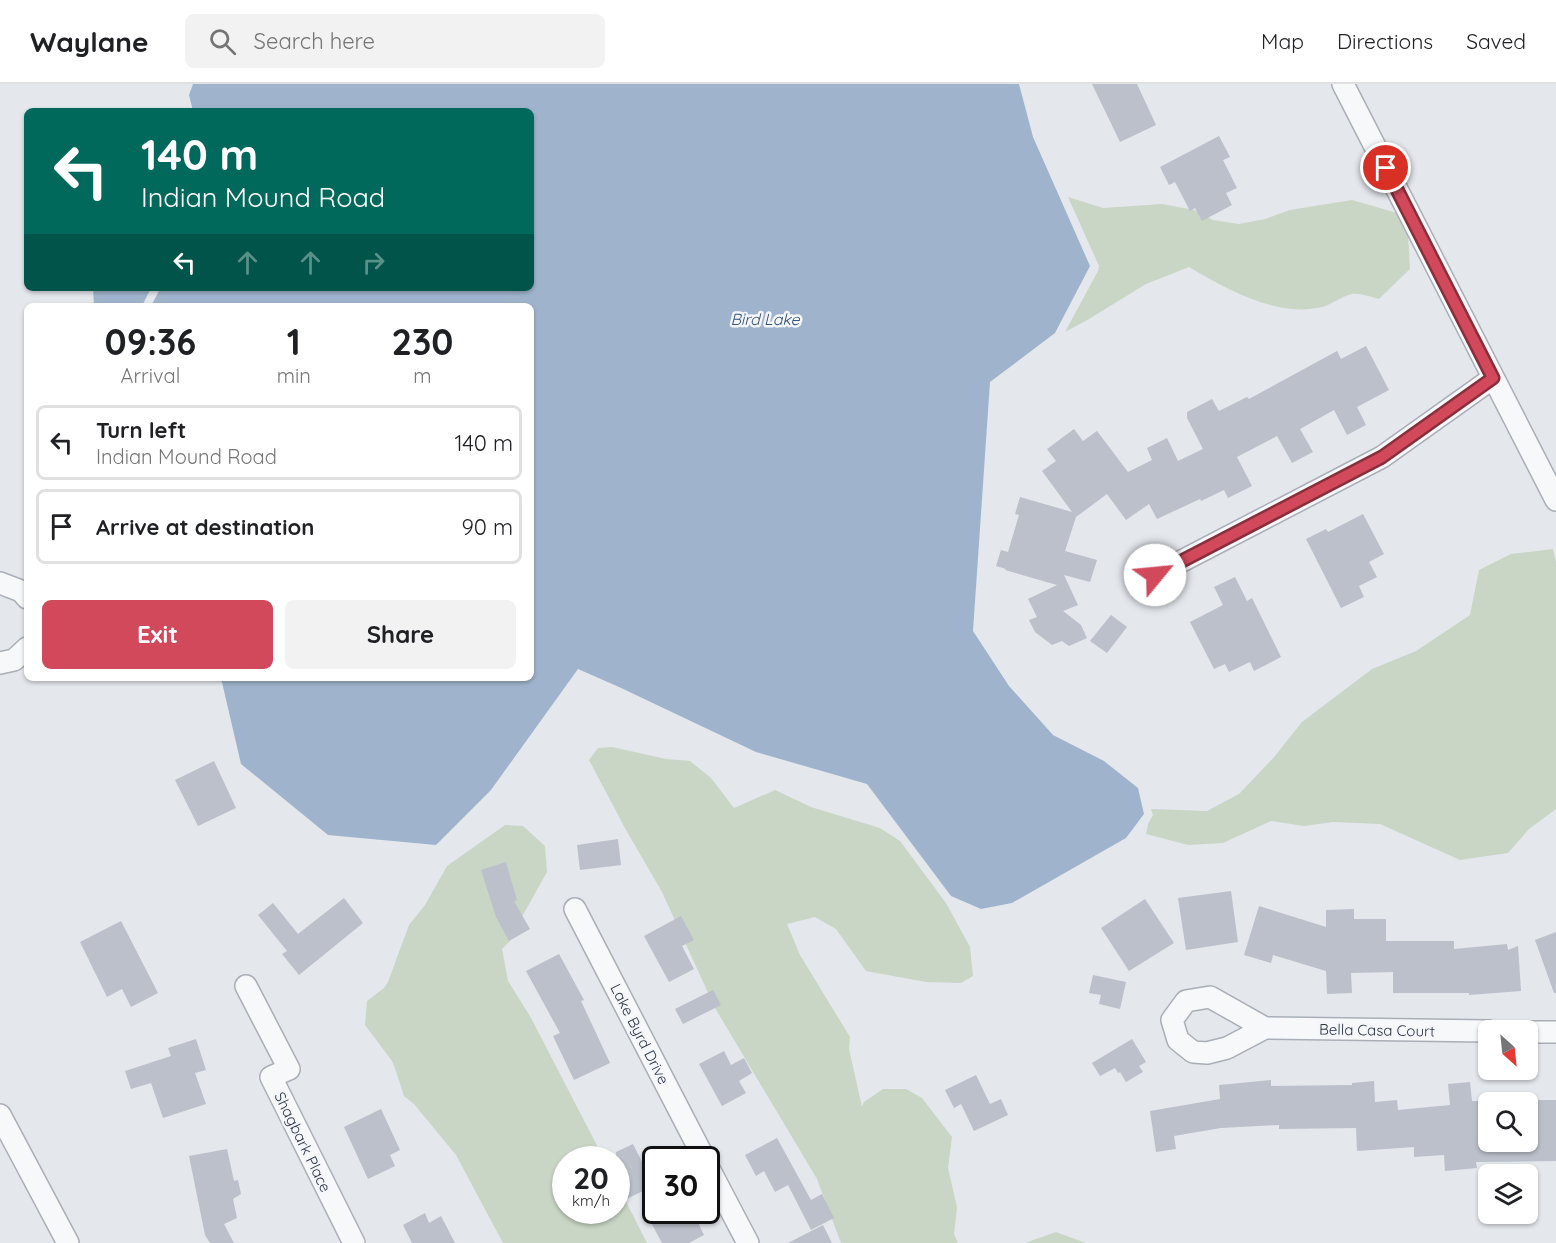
<!DOCTYPE html>
<html lang="en">
<head>
<meta charset="utf-8">
<style>
	body { margin:0; font-family:Quicksand,sans-serif; background:#f2f2f2; color:#202124; height:100vh; display:flex; flex-direction:column; font-size:22px; white-space:nowrap }
	* { box-sizing:border-box; margin:0 }
	p { font-size:20px; color:#757577 }
	.icon { flex:none; width:33px; height:33px; fill:none; stroke:currentColor; stroke-width:2; stroke-linecap:round; stroke-linejoin:round }
	.map { position:relative; flex:1; overflow:hidden }
	.sheet { position:absolute; left:24px; top:219px; width:510px; height:378px; display:flex; flex-direction:column; background:#fff; border-radius:9px; box-shadow:0 2px 4px #0004 }
	.sheet>* { flex:none }
	.top-card { position:absolute; left:24px; top:24px; width:510px; height:183px; border-radius:9px; box-shadow:0 2px 4px #0004; background:#00695c; color:#fff; overflow:hidden }
	.needle { width:39px; rotate:153deg }
	.controls { position:absolute; left:1478px; top:936px; display:grid; gap:12px }
	.controls a { display:grid; place-items:center; width:60px; height:60px; border-radius:9px; background:#fff; box-shadow:0 2px 4px #0004; font-size:30px }
	.speed { position:absolute; left:552px; top:1062px; display:flex; gap:12px; font-size:30px; font-weight:700; text-align:center }
	.speed>* { display:grid; place-content:center; width:78px; height:78px; border-radius:50%; background:#fff; box-shadow:0 2px 4px #0004; line-height:1 }
	.speed small { font-size:15px; font-weight:400 }
	.speed .limit { border:3px solid #111; border-radius:9px; background:#fff; color:#111 }
	.pin { position:absolute; display:grid; place-items:center; width:51px; height:51px; color:#fff; margin:-26px; border:3px solid #fff; border-radius:50%; box-shadow:0 2px 6px #0007 }
	.me { position:absolute; width:66px; margin:-33px; rotate:62deg; stroke-linejoin:round; filter:drop-shadow(0 0 4px #0008) }
	.turn { display:flex; align-items:center; gap:21px; height:126px; padding:0 18px; font-size:27px }
	.turn .icon { width:78px; height:78px; stroke-width:2.5 }
	.turn b { display:block; font-size:42px; line-height:51px }
	.lanes { display:flex; align-items:center; height:57px; padding:0 18px; background:#0003; justify-content:center; gap:30px; direction:ltr }
	.lanes .off { opacity:.35 }
	.eta { display:flex; justify-content:space-evenly; align-items:center; height:102px; text-align:center }
	.eta b { font-size:36px; font-weight:700; line-height:42px }
	.action { display:flex; gap:12px; margin-top:auto; padding:12px 18px }
	.action a { flex:1; height:69px; border-radius:9px; background:#d1495b; color:#fff; font-size:24px; font-weight:700; line-height:69px; text-align:center }
	.action a+a { background:#f2f2f2; color:#202124 }
	ul { padding:0; list-style:none }
	li { display:flex; align-items:center; gap:18px; height:75px; margin:0 12px 9px; padding:0 6px; border:3px solid #e0e0e0; border-radius:9px }
	li div { flex:1 }
	li b { display:block; font-size:22px }
	li em { font-style:normal }
	header { display:flex; align-items:center; gap:36px; box-sizing:border-box; height:84px; padding:0 30px; background:#fff; border-bottom:2px solid #e0e0e0 }
	header strong { font-size:28px }
	nav { display:flex; gap:33px; margin-inline-start:auto; font-size:21px }
	.search { width:420px; height:54px; background:#f2f2f2; display:flex; align-items:center; gap:15px; box-sizing:border-box; padding:0 21px; border-radius:9px; color:#757577; font-size:22px }
	.map>svg:first-child { display:block }
	.green { fill:#c9d6c5 }
	.water { fill:#9fb4cc }
	.building { fill:#bbc0ca }
	.lines { fill:none; stroke-linecap:round; stroke-linejoin:round }
	.street-casing { stroke:#a9aeb7; stroke-width:24 }
	.street { stroke:#f7f8fa; stroke-width:21 }
	.route-casing { stroke:#882f3b; stroke-width:15 }
	.route { stroke:#d1495b; stroke-width:10 }
	.labels { text-anchor:middle; dominant-baseline:central; stroke-width:5; stroke-linejoin:round; paint-order:stroke }
	.street-label { font-size:15px; fill:#2b3445; stroke:#f4f6f9 }
	.water-label { font-size:16px; font-style:italic; fill:#34527a; stroke:#f4f6f9 }
</style>
</head>
<body>
<header>
<strong>Waylane</strong>
<div class="search"><svg class="icon" aria-label="search" viewBox="0 0 24 24"><circle cx="10" cy="10" r="6"/><path d="M15 15l6 6"/></svg>Search here</div>
<nav><a>Map</a><a>Directions</a><a>Saved</a></nav>
</header>
<div class="map">
<svg width="1556" height="1159" viewBox="0 0 1556 1159">
	<rect width="100%" height="100%" fill="#e4e7ec"/>
	<g class="green">
		<path d="M 1068,113 L 1103,124 L 1162,120 L 1194,126 L 1213,136 L 1239,140 L 1265,135 L 1290,126 L 1352,116 L 1397,129 L 1408,150 L 1410,185 L 1379,215 C 1371,213 1360,209 1352,210 C 1342,212 1333,220 1322,223 C 1276,234 1227,205 1189,183 L 1146,200 L 1089,235 L 1065,248 L 1098,187 L 1099,182 Z"/>
		<path d="M 1553,465 L 1556,478 L 1556,725 L 1529,745 L 1508,769 L 1460,776 L 1380,740 L 1333,738 L 1304,742 L 1271,737 L 1223,759 L 1188,761 L 1146,750 L 1148,740 L 1153,731 L 1151,725 L 1207,727 L 1239,710 L 1275,672 L 1302,638 L 1372,585 L 1416,567 L 1470,531 L 1479,486 L 1511,470 Z"/>
		<path d="M 612,663 L 666,675 L 690,677 L 711,694 L 734,724 L 775,706 L 811,723 L 880,744 L 900,757 L 946,819 L 970,863 L 973,892 L 961,899 L 926,898 L 866,887 L 836,845 L 815,833 L 787,840 L 800,871 L 850,953 L 849,965 L 862,1023 L 864,1018 L 883,1005 L 906,1005 L 922,1014 L 952,1053 L 948,1084 L 957,1123 L 954,1150 L 958,1159 L 841,1159 L 817,1095 L 715,924 L 662,808 L 626,746 L 589,676 L 598,664 Z"/>
		<path d="M 505,741 L 523,742 L 545,762 L 547,788 L 523,831 L 510,842 L 510,857 L 502,865 L 508,897 L 530,932 L 604,1075 L 566,1076 L 566,1126 L 616,1126 L 617,1100 L 647,1159 L 503,1159 L 456,1071 L 414,1020 L 404,1012 L 396,987 L 392,977 L 365,941 L 367,917 L 384,904 L 388,898 L 409,841 L 425,821 L 447,782 Z"/>
		<path d="M 1056,1148 L 1086,1159 L 1025,1159 Z"/>
	</g>
	<g class="water">
		<path d="M 193,0 L 1019,0 L 1033,53 L 1090,182 L 1055,249 L 990,298 L 973,547 L 1009,602 L 1053,651 L 1104,677 L 1138,704 L 1144,730 L 1126,754 L 1012,819 L 981,825 L 951,812 L 867,700 L 756,668 L 619,603 L 578,585 L 491,706 L 436,761 L 328,751 L 241,680 L 221,594 L 531,594 L 531,222 L 151,222 L 160,205 L 162,204 L 531,204 L 531,27 L 193,27 L 189,11 Z"/>
		<path d="M 93,204 L 151,204 L 142,222 L 94,222 Z"/>
	</g>
	<g class="building">
		<path d="M 1092,0 L 1137,0 L 1156,41 L 1120,58 Z"/>
		<path d="M 1219,52 L 1230,73 L 1223,76 L 1237,104 L 1226,109 L 1232,121 L 1202,137 L 1195,124 L 1190,127 L 1175,98 L 1169,101 L 1160,83 Z"/>
		<path d="M 1366,262 L 1389,306 L 1357,323 L 1366,341 L 1347,351 L 1334,326 L 1300,345 L 1313,368 L 1292,379 L 1277,352 L 1237,373 L 1252,402 L 1228,414 L 1224,406 L 1201,417 L 1200,415 L 1157,435 L 1149,420 L 1126,436 L 1107,410 L 1076,433 L 1065,467 L 1097,476 L 1090,498 L 1064,491 L 1078,521 L 1063,527 L 1081,541 L 1087,554 L 1069,562 L 1062,557 L 1052,561 L 1035,548 L 1029,536 L 1037,533 L 1028,515 L 1057,501 L 1005,486 L 1006,485 L 996,482 L 1001,466 L 1008,468 L 1019,431 L 1015,430 L 1020,413 L 1072,428 L 1042,387 L 1056,377 L 1047,365 L 1074,345 L 1083,357 L 1097,347 L 1128,388 L 1152,376 L 1147,364 L 1167,354 L 1178,377 L 1203,365 L 1187,334 L 1187,328 L 1212,315 L 1219,327 L 1247,313 L 1249,315 L 1337,267 L 1341,275 Z"/>
		<path d="M 1363,430 L 1384,470 L 1369,478 L 1377,493 L 1359,502 L 1364,513 L 1341,524 L 1306,455 L 1326,445 L 1328,448 Z"/>
		<path d="M 1235,493 L 1247,517 L 1252,514 L 1281,573 L 1254,587 L 1250,578 L 1229,588 L 1225,580 L 1214,585 L 1190,538 L 1223,521 L 1214,503 Z"/>
		<path d="M 1111,531 L 1127,543 L 1107,569 L 1090,557 Z"/>
		<path d="M 214,677 L 236,724 L 198,742 L 175,696 Z"/>
		<path d="M 618,755 L 621,781 L 580,786 L 577,761 Z"/>
		<path d="M 506,778 L 517,816 L 514,817 L 530,845 L 509,857 L 496,833 L 481,786 Z"/>
		<path d="M 1231,807 L 1238,858 L 1186,866 L 1178,814 Z"/>
		<path d="M 344,814 L 363,839 L 299,891 L 282,870 L 287,867 L 258,831 L 273,819 L 298,850 Z"/>
		<path d="M 1145,815 L 1174,859 L 1129,887 L 1101,844 Z"/>
		<path d="M 1259,822 L 1326,843 L 1326,826 L 1354,825 L 1354,835 L 1386,835 L 1386,857 L 1454,857 L 1454,865 L 1507,860 L 1508,866 L 1518,862 L 1521,907 L 1469,911 L 1469,909 L 1393,909 L 1393,888 L 1351,889 L 1352,909 L 1327,910 L 1326,887 L 1273,871 L 1271,879 L 1244,871 Z"/>
		<path d="M 681,832 L 694,856 L 682,862 L 694,885 L 669,898 L 644,852 Z"/>
		<path d="M 121,837 L 158,909 L 131,923 L 122,905 L 107,913 L 80,858 Z"/>
		<path d="M 1556,848 L 1556,909 L 1554,909 L 1535,856 Z"/>
		<path d="M 559,870 L 584,916 L 581,917 L 610,979 L 574,996 L 553,952 L 560,949 L 526,887 Z"/>
		<path d="M 1093,891 L 1126,898 L 1120,925 L 1099,920 L 1101,911 L 1089,909 Z"/>
		<path d="M 713,906 L 721,921 L 683,940 L 675,925 Z"/>
		<path d="M 196,955 L 206,986 L 195,989 L 206,1020 L 163,1034 L 151,999 L 131,1005 L 125,987 L 171,972 L 168,964 Z"/>
		<path d="M 1132,955 L 1146,978 L 1139,982 L 1143,988 L 1126,998 L 1120,988 L 1118,989 L 1115,984 L 1100,992 L 1092,979 Z"/>
		<path d="M 724,967 L 731,981 L 744,974 L 752,989 L 739,997 L 746,1009 L 722,1022 L 699,980 Z"/>
		<path d="M 976,991 L 990,1020 L 1001,1015 L 1008,1031 L 974,1047 L 961,1020 L 954,1024 L 945,1006 Z"/>
		<path d="M 1271,996 L 1271,1002 L 1352,1001 L 1352,999 L 1374,997 L 1375,1018 L 1397,1016 L 1398,1026 L 1450,1021 L 1448,1000 L 1470,998 L 1472,1017 L 1488,1017 L 1488,1058 L 1527,1058 L 1527,1016 L 1556,1016 L 1556,1077 L 1476,1078 L 1477,1084 L 1445,1087 L 1444,1071 L 1414,1073 L 1414,1063 L 1357,1067 L 1356,1044 L 1279,1045 L 1279,1041 L 1221,1044 L 1174,1052 L 1176,1065 L 1156,1068 L 1150,1027 L 1220,1015 L 1219,1001 Z"/>
		<path d="M 381,1025 L 400,1066 L 390,1071 L 395,1082 L 368,1095 L 344,1043 Z"/>
		<path d="M 777,1054 L 811,1116 L 822,1110 L 834,1134 L 811,1146 L 788,1101 L 775,1108 L 764,1087 L 756,1092 L 745,1071 Z"/>
		<path d="M 633,1060 L 644,1082 L 656,1076 L 656,1125 L 645,1106 L 616,1120 L 616,1068 Z"/>
		<path d="M 227,1065 L 234,1097 L 238,1096 L 241,1110 L 233,1115 L 237,1134 L 224,1140 L 234,1159 L 210,1159 L 205,1151 L 189,1072 Z"/>
		<path d="M 665,1126 L 692,1126 L 704,1151 L 689,1159 L 662,1159 L 649,1135 Z"/>
		<path d="M 425,1129 L 429,1139 L 441,1132 L 455,1159 L 412,1159 L 403,1141 Z"/>
		<path d="M 823,1141 L 832,1159 L 788,1159 Z"/>
	</g>
	<g class="lines">
		<g class="street-casing">
			<g id="street">
				<path d="M 1343,0 L 1556,416"/>
				<path d="M 1155,491 L 1382,373 L 1493,294"/>
				<path d="M 0,499 L 21,507 L 27,514"/>
				<path d="M 0,579 L 14,576 L 27,564"/>
				<path d="M 575,825 L 705,1076"/>
				<path d="M 246,902 L 289,985 L 271,993 L 354,1159"/>
				<path d="M 1265,944 L 1210,913 L 1186,917 L 1172,936 L 1178,956 L 1193,968 L 1207,969 L 1227,964 L 1265,944 L 1488,947"/>
				<path d="M 1527,948 L 1556,948"/>
				<path d="M 0,1031 L 68,1159"/>
				<path d="M 706,1079 L 748,1159"/>
			</g>
		</g>
		<use href="#street" class="street"/>
	</g>
	<g class="lines">
		<g class="route-casing">
			<path id="route" d="M 1155,491 L 1382,373 L 1493,294 L 1386,84"/>
		</g>
		<use href="#route" class="route"/>
	</g>
	<g class="labels">
		<g class="street-label">
			<text transform="translate(1377 946) rotate(1)">Bella Casa Court</text>
			<text transform="translate(640 950) rotate(63)">Lake Byrd Drive</text>
			<text transform="translate(303 1058) rotate(64)">Shagbark Place</text>
		</g>
		<g class="water-label">
			<text x="765" y="235">Bird Lake</text>
		</g>
	</g>
</svg>
<div class="controls">
<a><svg class="needle" viewBox="-14 -14 28 28"><path d="M0-13l5 13h-10z" fill="#e53935"/><path d="M0 13l5-13h-10z" fill="#757577"/></svg></a>
<a><svg class="icon" aria-label="search" viewBox="0 0 24 24"><circle cx="10" cy="10" r="6"/><path d="M15 15l6 6"/></svg></a>
<a><svg class="icon" aria-label="layers" viewBox="0 0 24 24"><path d="M12 4l9 5-9 5-9-5zM3 14l9 5 9-5"/></svg></a>
</div>
<div class="speed"><div>20<small>km/h</small></div><div class="limit">30</div></div>
<div class="pin" style="left:1386px;top:84px;background:#d93025"><svg class="icon" aria-label="arrive" viewBox="0 0 24 24"><path d="M6 21V4h12l-3 4 3 4H6"/></svg></div>
<svg class="me" style="left:1155px;top:491px" viewBox="-20 -20 40 40"><circle r="19" fill="#fff"/><path d="M0-13L10 11 0 6-10 11z" fill="#d1495b"/></svg>
<div class="top-card">
<div class="turn"><svg class="icon" aria-label="left" viewBox="0 0 24 24"><path d="M17 20v-9H6M10 6l-5 5 5 5"/></svg><div><b>140 m</b>Indian Mound Road</div></div>
<div class="lanes"><svg class="icon" aria-label="left" viewBox="0 0 24 24"><path d="M17 20v-9H6M10 6l-5 5 5 5"/></svg><svg class="icon off" aria-label="ahead" viewBox="0 0 24 24"><path d="M12 20V5M6 11l6-6 6 6"/></svg><svg class="icon off" aria-label="ahead" viewBox="0 0 24 24"><path d="M12 20V5M6 11l6-6 6 6"/></svg><svg class="icon off" aria-label="right" viewBox="0 0 24 24"><path d="M7 20v-9h11M14 6l5 5-5 5"/></svg></div>
</div>
<section class="sheet">
<div class="eta">
<div><b>09:36</b><p>Arrival</p></div>
<div><b>1</b><p>min</p></div>
<div><b>230</b><p>m</p></div>
</div>
<ul>
<li><svg class="icon" aria-label="left" viewBox="0 0 24 24"><path d="M17 20v-9H6M10 6l-5 5 5 5"/></svg><div><b>Turn left</b><p>Indian Mound Road</p></div><em>140 m</em></li>
<li><svg class="icon" aria-label="arrive" viewBox="0 0 24 24"><path d="M6 21V4h12l-3 4 3 4H6"/></svg><div><b>Arrive at destination</b></div><em>90 m</em></li>
</ul>
<div class="action"><a>Exit</a><a>Share</a></div>
</section>
</div>
</body>
</html>
